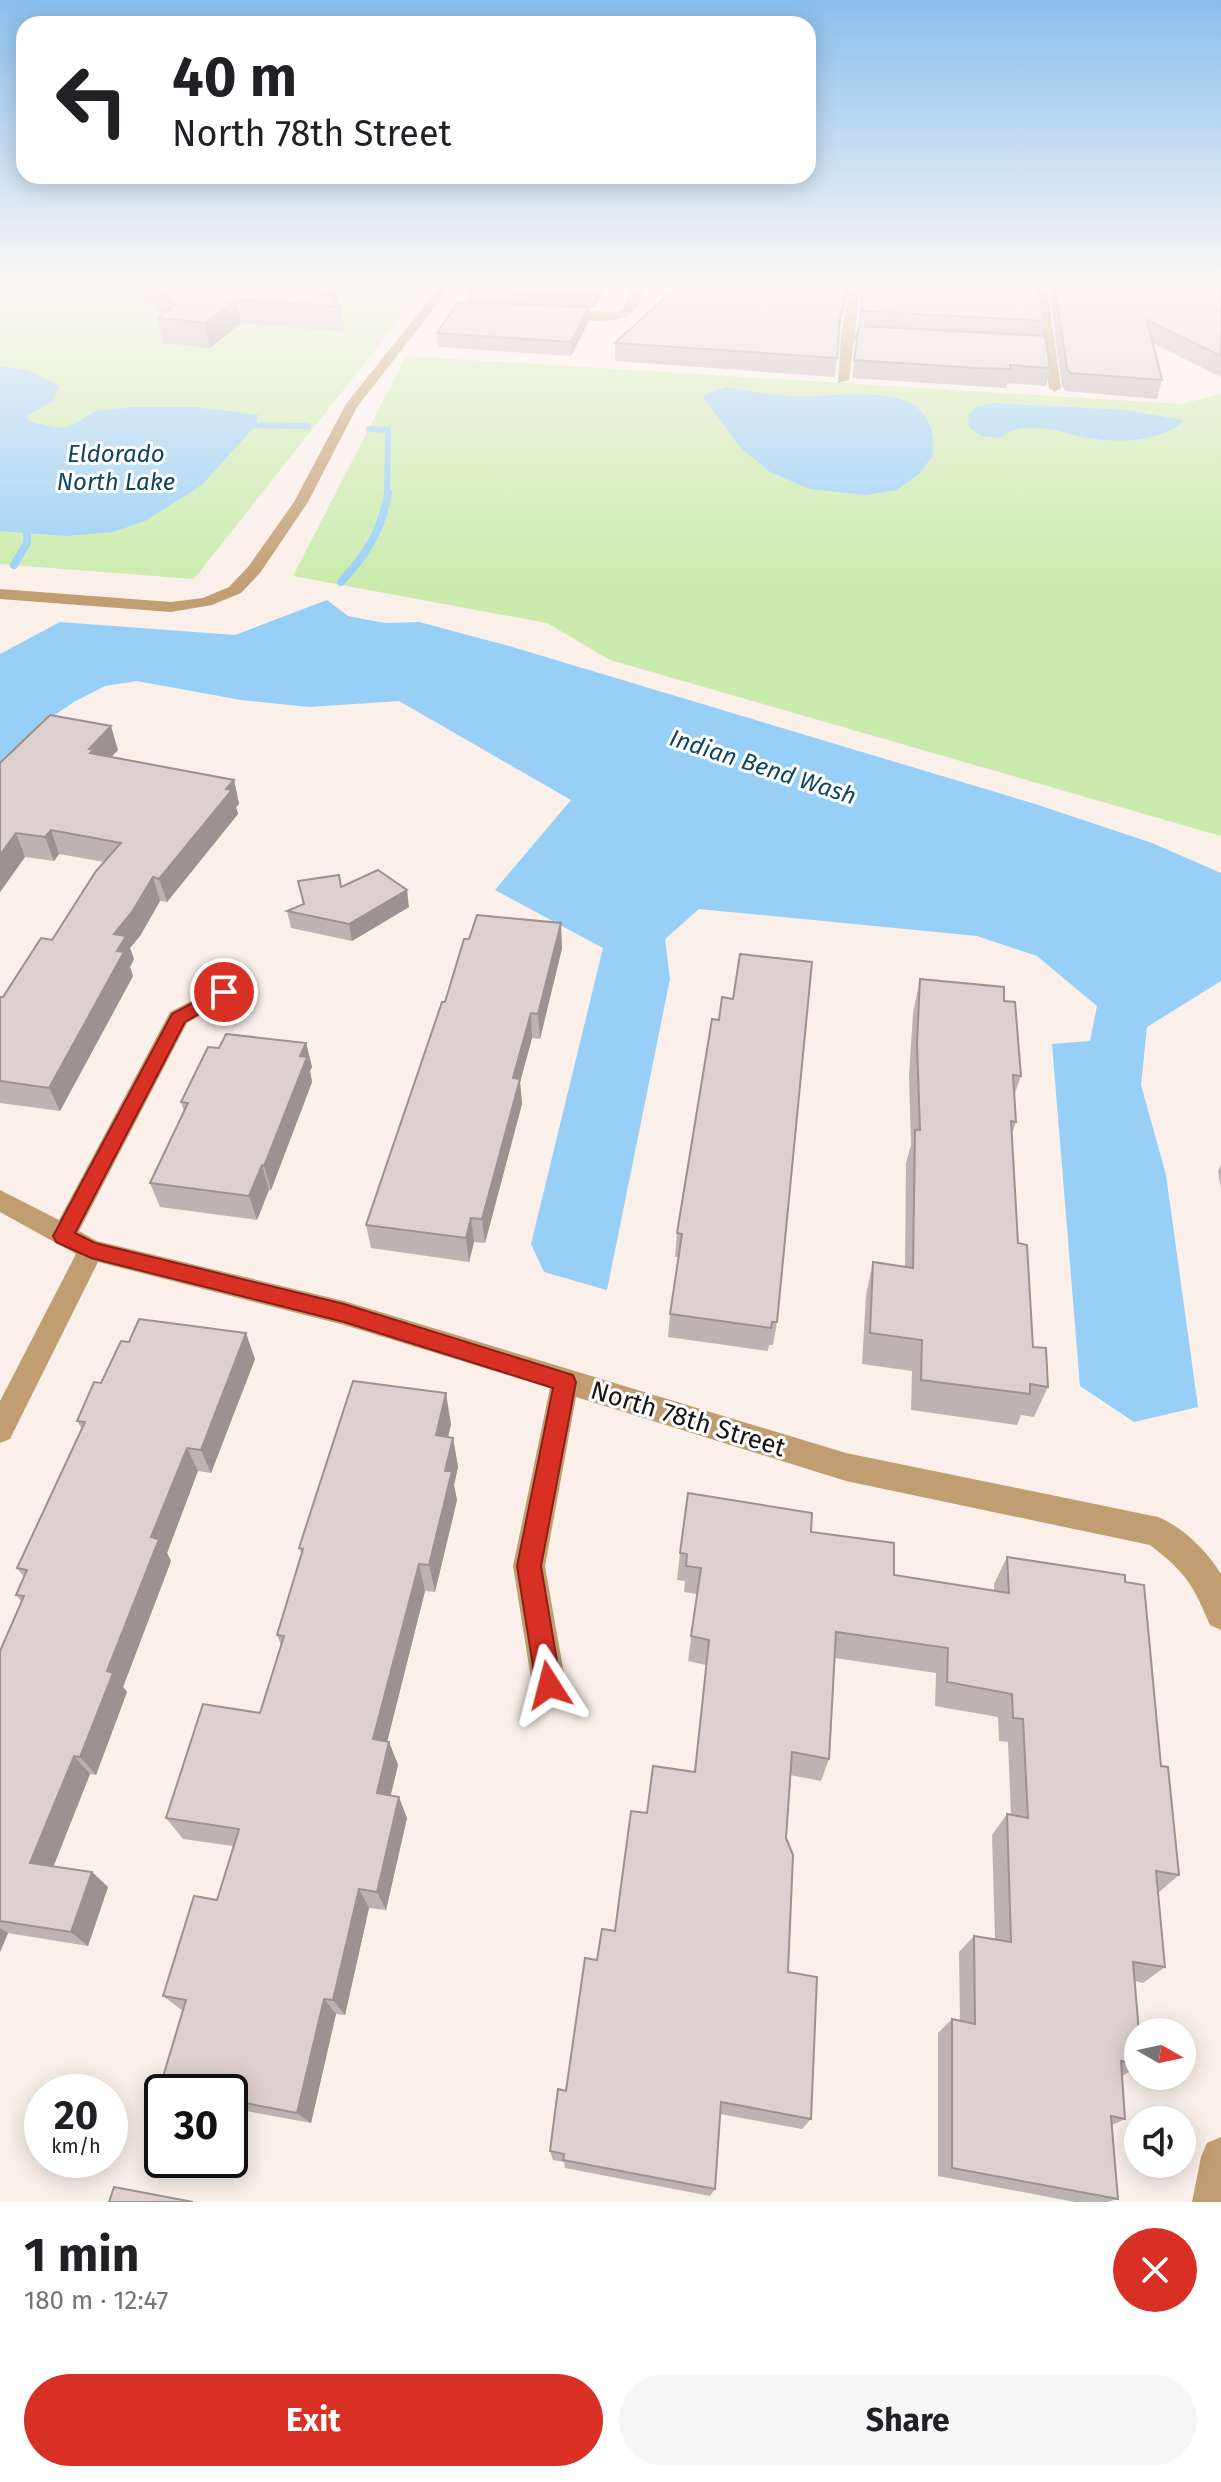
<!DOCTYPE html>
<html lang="en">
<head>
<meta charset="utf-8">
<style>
	body { margin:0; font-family:"Fira Sans",sans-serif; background:#f6f6f6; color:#202124; height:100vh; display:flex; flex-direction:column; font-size:30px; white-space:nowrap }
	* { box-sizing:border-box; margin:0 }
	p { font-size:26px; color:#757577 }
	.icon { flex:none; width:44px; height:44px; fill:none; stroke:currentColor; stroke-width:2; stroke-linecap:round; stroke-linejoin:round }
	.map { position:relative; height:2202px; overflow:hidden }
	.sheet { display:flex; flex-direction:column; background:#fff; flex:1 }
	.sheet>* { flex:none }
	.banner { position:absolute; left:16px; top:16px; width:800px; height:168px; border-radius:24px; box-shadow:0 4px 20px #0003; background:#fff; color:#202124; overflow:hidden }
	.needle { width:52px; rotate:99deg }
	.buttons { position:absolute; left:1124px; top:2018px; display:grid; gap:16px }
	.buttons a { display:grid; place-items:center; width:72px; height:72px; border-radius:50%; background:#fff; box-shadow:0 4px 20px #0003; font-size:40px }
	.speed { position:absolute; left:24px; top:2074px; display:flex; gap:16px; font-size:40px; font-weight:700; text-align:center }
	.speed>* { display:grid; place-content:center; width:104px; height:104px; border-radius:50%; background:#fff; box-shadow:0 4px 20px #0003; line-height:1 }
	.speed small { font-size:20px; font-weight:400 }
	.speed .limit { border:4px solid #111; border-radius:12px; background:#fff; color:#111 }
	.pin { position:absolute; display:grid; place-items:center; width:68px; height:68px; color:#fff; margin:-34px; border:4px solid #fff; border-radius:50%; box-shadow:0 2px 8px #0007 }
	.me { position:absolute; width:88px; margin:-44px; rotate:351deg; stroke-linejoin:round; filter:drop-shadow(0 0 6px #0008) }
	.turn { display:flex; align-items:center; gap:28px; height:168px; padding:0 24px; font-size:36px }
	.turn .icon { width:104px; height:104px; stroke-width:2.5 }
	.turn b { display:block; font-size:56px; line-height:68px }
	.round { display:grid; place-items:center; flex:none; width:84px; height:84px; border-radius:42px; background:#f6f6f6 }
	.overview { display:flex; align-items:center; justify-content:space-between; height:136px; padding:0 24px }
	h1 { font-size:48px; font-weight:700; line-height:60px }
	.button { display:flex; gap:16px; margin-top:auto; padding:16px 24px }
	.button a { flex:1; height:92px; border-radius:48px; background:#d93025; color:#fff; font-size:32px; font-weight:700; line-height:92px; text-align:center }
	.button a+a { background:#f6f6f6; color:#202124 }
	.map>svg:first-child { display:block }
	.green { fill:#caebad }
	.water { fill:#98cff6 }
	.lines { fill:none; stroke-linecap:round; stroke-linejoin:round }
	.stream-far1 { stroke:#98cff6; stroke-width:6 }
	.stream { stroke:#98cff6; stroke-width:8 }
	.street { fill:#c09e72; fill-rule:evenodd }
	.wall { fill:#beb3b2 }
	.shaded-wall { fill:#9b9291 }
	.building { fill:#ddd0cf; stroke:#9b9291; stroke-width:2 }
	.route { fill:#d93025; stroke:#8d1f18; stroke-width:2 }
	.labels { text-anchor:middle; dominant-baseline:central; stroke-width:6; stroke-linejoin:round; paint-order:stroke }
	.far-water-label { font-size:24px; font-style:italic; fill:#0c4464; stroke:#fff }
	.street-label { font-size:26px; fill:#181412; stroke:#fff }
</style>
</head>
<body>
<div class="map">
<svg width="1221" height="2202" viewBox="0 0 1221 2202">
	<rect width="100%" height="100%" fill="#fbefe9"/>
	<g class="green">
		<path d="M 0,280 L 426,280 L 398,321 L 194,579 L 0,564 Z"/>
		<path d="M 406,356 L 1181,404 L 1221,394 L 1221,836 L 610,660 L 547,623 L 293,576 Z"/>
	</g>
	<g class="water">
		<path d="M 0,366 L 28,370 L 59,386 L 53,401 L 27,416 L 29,422 L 61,428 L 73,425 L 95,411 L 132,407 L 195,407 L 253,414 L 258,415 L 257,424 L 202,485 L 145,521 L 113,532 L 66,536 L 0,531 Z"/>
		<path d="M 726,387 C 751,392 775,396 800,396 C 852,397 940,376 933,455 L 919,474 L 897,490 L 866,495 L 810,489 L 770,472 L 741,448 L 702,396 Z"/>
		<path d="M 995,403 L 1125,410 L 1183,420 C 1178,428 1171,430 1163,433 C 1140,442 1113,442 1089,438 C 1061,433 1025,417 1000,438 L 981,436 L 969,427 L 968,416 L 975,407 Z"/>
		<path d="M 327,600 L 348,616 L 385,623 L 419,622 L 509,646 L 1032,803 L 1152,843 L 1221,873 L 1221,981 L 1147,1027 L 1141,1085 L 1166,1175 L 1198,1407 L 1134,1422 L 1080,1386 L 1052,1044 L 1090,1041 L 1097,1006 L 1037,956 L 977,936 L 699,909 L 665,939 L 670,979 L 607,1290 L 544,1272 L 531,1244 L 603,948 L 495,890 L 571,800 L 399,701 L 309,707 L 241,700 L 137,681 L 105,686 L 74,702 L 43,723 L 0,765 L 0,654 L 60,622 L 235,635 Z"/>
	</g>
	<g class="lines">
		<g class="stream-far1">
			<path d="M 243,425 L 308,426"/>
			<path d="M 369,429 L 388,430 L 387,495"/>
		</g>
		<g class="stream">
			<path d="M 14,565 L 27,543 L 27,533"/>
			<path d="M 341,582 C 366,555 382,530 388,493"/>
		</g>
		<g class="street">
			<path d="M 445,280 L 456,280 L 357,407 L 308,502 L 260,573 L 241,593 L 212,605 L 171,612 L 0,599 L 0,589 L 171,602 L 203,598 L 229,587 L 248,567 L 294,502 L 346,404 Z"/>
			<path d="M 635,280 L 646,280 C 642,289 640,304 634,311 C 622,327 575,319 557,318 L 551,314 L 557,310 L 617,312 L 624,308 Z"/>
			<path d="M 931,280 L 942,280 L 940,295 L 859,293 L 855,333 L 889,335 L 895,339 L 889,343 L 854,340 L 849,380 L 838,383 L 841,336 L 850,287 L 930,289 Z"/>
			<path d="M 1035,280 L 1046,280 L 1061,388 L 1055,392 L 1049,388 Z"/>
			<path d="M 224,984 L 232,987 L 235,992 L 232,997 L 187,1023 L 79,1231 L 97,1241 L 344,1301 L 846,1453 L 1158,1517 C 1183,1527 1207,1551 1221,1574 L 1221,1630 L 1210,1625 C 1192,1583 1187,1574 1150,1545 L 846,1481 L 576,1397 L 545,1566 L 566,1685 L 561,1697 L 549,1702 L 537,1697 L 532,1685 L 513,1566 L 550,1388 L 344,1325 L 98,1262 L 10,1439 L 0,1443 L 0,1401 L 76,1254 L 0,1212 L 0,1190 L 59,1220 L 170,1012 Z"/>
			<path d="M 1221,2137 L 1221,2202 L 1192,2202 L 1201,2157 L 1207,2143 Z"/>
		</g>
	</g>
	<g class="wall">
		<path d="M 134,280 L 374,280 L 374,283 L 337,291 L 339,305 L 342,307 L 345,332 L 241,323 L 210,348 L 163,343 L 158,318 L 163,315 L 137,293 Z"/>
		<path d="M 472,280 L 609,280 L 595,307 L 480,303 L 589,321 L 571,356 L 438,347 L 437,333 L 467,302 L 466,289 Z"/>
		<path d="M 668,280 L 929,280 L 928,281 L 943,282 L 942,280 L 1035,280 L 1034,287 L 1044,321 L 1041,336 L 1050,368 L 1046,386 L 1007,383 L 1006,388 L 973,386 L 852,378 L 863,284 L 850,284 L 839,330 L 835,377 L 615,361 L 615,343 L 673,291 Z"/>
		<path d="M 1048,280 L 1221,280 L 1221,377 L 1153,343 L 1162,380 L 1157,399 L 1066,391 L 1062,387 Z"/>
		<path d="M 118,750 L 111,757 L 234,780 L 239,804 L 236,807 L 238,814 L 167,902 L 160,901 L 140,936 L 130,948 L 134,959 L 130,967 L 133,976 L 60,1111 L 0,1103 L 0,997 L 3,997 L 52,940 L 104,862 L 59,854 L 54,861 L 25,857 L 0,892 L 0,763 Z"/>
		<path d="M 298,881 L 341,886 L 409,907 L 352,941 L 291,928 L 287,911 L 303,904 Z"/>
		<path d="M 562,948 L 540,1039 L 532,1038 L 520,1082 L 522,1104 L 485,1243 L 474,1242 L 469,1262 L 371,1248 L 366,1225 L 445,1002 Z"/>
		<path d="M 920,979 L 1004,1001 L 1021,1076 L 1014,1096 L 1016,1122 L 1012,1134 L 1018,1243 L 1033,1347 L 1048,1387 L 1034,1417 L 1021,1415 L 1017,1425 L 911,1410 L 912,1371 L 862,1364 L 866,1295 L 873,1262 L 905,1267 L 906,1163 L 911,1145 L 909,1076 L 913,1013 Z"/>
		<path d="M 712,1019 L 777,1322 L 773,1345 L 769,1345 L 768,1351 L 668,1337 L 670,1314 L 678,1257 L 675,1257 L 677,1233 Z"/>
		<path d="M 306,1043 L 312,1067 L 310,1071 L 312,1082 L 271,1190 L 269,1190 L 257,1220 L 160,1207 L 150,1183 L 184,1111 L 181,1102 L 219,1048 Z"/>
		<path d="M 1221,1165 L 1221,1189 L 1218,1171 Z"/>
		<path d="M 255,1359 L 211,1473 L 198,1471 L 167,1553 L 171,1561 L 123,1687 L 127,1692 L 96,1775 L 90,1774 L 53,1866 L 92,1872 L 108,1887 L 88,1946 L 8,1933 L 0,1952 L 0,1651 L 22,1602 L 16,1595 L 24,1577 L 17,1568 L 82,1429 L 77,1421 L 101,1383 Z"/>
		<path d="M 451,1424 L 448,1437 L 453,1438 L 458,1467 L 454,1485 L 457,1500 L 435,1592 L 425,1591 L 387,1742 L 389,1742 L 398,1765 L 390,1796 L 407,1818 L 386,1910 L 369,1908 L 345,2015 L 336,2014 L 311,2123 L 230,2108 L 230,2092 L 169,2092 L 160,2087 L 183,2011 L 163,1996 L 217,1900 L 233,1846 L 183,1839 L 166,1818 L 260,1713 L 281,1645 L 277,1635 L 302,1554 L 299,1548 Z"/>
		<path d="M 811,1532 L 894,1575 L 994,1591 L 994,1584 L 1007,1557 L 1125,1582 L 1161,1766 L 1179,1875 L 1158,1893 L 1165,1967 L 1143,1983 L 1135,1981 L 1138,2032 L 1138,2067 L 1122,2076 L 1125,2119 L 1112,2125 L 1118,2199 L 1107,2202 L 1075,2202 L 938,2176 L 938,2033 L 952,2019 L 960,2021 L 959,1952 L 974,1936 L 995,1939 L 992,1835 L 1007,1814 L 1011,1815 L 1008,1742 L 999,1741 L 998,1717 L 935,1706 L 936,1673 L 835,1658 L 829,1759 L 821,1781 L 790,1775 L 786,1838 L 788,1972 L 811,2119 L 802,2129 L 720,2114 L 715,2189 L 710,2196 L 565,2168 L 564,2162 L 553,2160 L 550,2151 L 566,2091 L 597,1960 L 615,1931 L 647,1813 L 694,1772 L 706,1665 L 688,1661 L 697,1594 L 684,1592 L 685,1581 L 677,1580 L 680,1553 Z"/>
	</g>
	<g class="shaded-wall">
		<path d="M 0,280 L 51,280 L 0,291 Z"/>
		<path d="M 320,280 L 374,280 L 374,283 L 337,291 L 339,305 L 311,287 Z"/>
		<path d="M 602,280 L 609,280 L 595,307 L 595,294 Z"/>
		<path d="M 849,280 L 851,280 L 850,284 L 838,335 L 840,318 Z"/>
		<path d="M 236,299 L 241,323 L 210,348 L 205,323 Z"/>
		<path d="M 589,307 L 589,321 L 571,356 L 571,342 Z"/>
		<path d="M 111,726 L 118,750 L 99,769 L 89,749 Z"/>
		<path d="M 234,780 L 239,804 L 236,807 L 238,814 L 167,902 L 159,879 Z"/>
		<path d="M 51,830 L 59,854 L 54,861 L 45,837 Z"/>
		<path d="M 16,833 L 25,857 L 0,892 L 0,855 Z"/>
		<path d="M 153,877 L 160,901 L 140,936 L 130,948 L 134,959 L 130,967 L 133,976 L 60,1111 L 49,1088 L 117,951 L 114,934 Z"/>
		<path d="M 407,890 L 409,907 L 352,941 L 349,924 Z"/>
		<path d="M 561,923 L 562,948 L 540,1039 L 538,1014 Z"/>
		<path d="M 531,1013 L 532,1038 L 520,1082 L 522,1104 L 485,1243 L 482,1219 L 513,1078 Z"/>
		<path d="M 306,1043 L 312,1067 L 310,1071 L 312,1082 L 271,1190 L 264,1166 L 300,1056 Z"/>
		<path d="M 262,1165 L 269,1190 L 257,1220 L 249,1196 Z"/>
		<path d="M 471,1218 L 474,1242 L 469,1262 L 466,1238 Z"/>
		<path d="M 246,1333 L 255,1359 L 211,1473 L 201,1450 Z"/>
		<path d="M 446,1393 L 451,1424 L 442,1465 L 436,1435 Z"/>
		<path d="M 453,1438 L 458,1467 L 454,1485 L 457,1500 L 435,1592 L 429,1565 L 445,1471 Z"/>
		<path d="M 187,1448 L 198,1471 L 167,1553 L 171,1561 L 123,1687 L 127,1692 L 96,1775 L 80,1757 L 107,1671 L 151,1537 Z"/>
		<path d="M 419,1564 L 425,1591 L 382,1762 L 373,1739 Z"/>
		<path d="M 389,1742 L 398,1765 L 386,1815 L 377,1793 Z"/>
		<path d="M 74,1756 L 90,1774 L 49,1878 L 30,1863 Z"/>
		<path d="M 399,1797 L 407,1818 L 386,1910 L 377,1892 Z"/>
		<path d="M 92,1872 L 108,1887 L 88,1946 L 71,1932 Z"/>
		<path d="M 359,1889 L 369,1908 L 345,2015 L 333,2000 Z"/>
		<path d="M 0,1928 L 8,1933 L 0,1952 Z"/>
		<path d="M 324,1999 L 336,2014 L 311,2123 L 297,2113 Z"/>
	</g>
	<g class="building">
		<path d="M 144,280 L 333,280 L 336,281 L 311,287 L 342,307 L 236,299 L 205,323 L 158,318 L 175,305 Z"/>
		<path d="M 472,280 L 602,280 L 595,294 L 466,289 Z"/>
		<path d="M 676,280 L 849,280 L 840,318 L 837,358 L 615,343 L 679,285 Z"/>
		<path d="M 864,280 L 902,280 L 1038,287 L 1044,321 L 861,311 Z"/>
		<path d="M 1054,280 L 1221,280 L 1221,356 L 1147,320 L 1162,380 L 1070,373 L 1067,368 Z"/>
		<path d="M 458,302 L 589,307 L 571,342 L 437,333 Z"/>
		<path d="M 859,326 L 1045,336 L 1050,368 L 1010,365 L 1010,369 L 976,368 L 854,360 Z"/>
		<path d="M 50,715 L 111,726 L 89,749 L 93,750 L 90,753 L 234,780 L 226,789 L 232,790 L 159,879 L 153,877 L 132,912 L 114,934 L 126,936 L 117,951 L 124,952 L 49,1088 L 0,1081 L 0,997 L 3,997 L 41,938 L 52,940 L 96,871 L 121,843 L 51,830 L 45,837 L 16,833 L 0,855 L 0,763 Z"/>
		<path d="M 378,870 L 407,890 L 349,924 L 287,911 L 304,904 L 298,881 L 339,875 L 341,887 Z"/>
		<path d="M 477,915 L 561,923 L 538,1014 L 531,1013 L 513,1078 L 520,1079 L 482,1219 L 471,1218 L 466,1238 L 366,1225 L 442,1002 L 445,1002 L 464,939 L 469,939 Z"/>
		<path d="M 740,954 L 812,962 L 777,1322 L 772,1322 L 771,1328 L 670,1314 L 682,1234 L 677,1233 L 712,1019 L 719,1020 L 722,997 L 733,999 Z"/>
		<path d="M 920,979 L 1004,987 L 1004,1001 L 1015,1002 L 1021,1076 L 1013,1075 L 1016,1122 L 1011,1121 L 1018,1243 L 1027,1245 L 1033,1347 L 1046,1348 L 1048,1387 L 1030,1384 L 1030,1394 L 921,1380 L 922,1340 L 870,1333 L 873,1262 L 913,1268 L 915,1130 L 920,1130 L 917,1043 Z"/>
		<path d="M 226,1034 L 306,1043 L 300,1056 L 307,1057 L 264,1166 L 262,1165 L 249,1196 L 150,1183 L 188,1103 L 181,1102 L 208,1047 L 219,1048 Z"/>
		<path d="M 139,1319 L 246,1333 L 201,1450 L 187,1448 L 151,1537 L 159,1539 L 107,1671 L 113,1673 L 80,1757 L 74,1756 L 30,1863 L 92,1872 L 71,1932 L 0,1921 L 0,1651 L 24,1596 L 16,1595 L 27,1570 L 17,1568 L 85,1422 L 77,1421 L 94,1382 L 101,1383 L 121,1341 L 129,1342 Z"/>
		<path d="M 353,1381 L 446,1393 L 436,1435 L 453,1438 L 445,1471 L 452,1471 L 429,1565 L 419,1564 L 373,1739 L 389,1742 L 377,1793 L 399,1797 L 377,1892 L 359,1889 L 333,2000 L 324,1999 L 297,2113 L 230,2100 L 230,2092 L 189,2092 L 160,2087 L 186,2000 L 163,1996 L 194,1896 L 217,1900 L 239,1829 L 166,1818 L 203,1704 L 260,1713 L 284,1636 L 277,1635 L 303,1549 L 299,1548 Z"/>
		<path d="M 688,1493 L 812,1513 L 811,1532 L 894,1543 L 894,1575 L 1009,1593 L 1007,1557 L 1125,1575 L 1125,1582 L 1144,1585 L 1161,1766 L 1168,1767 L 1179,1875 L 1156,1871 L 1165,1967 L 1133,1962 L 1139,2032 L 1138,2064 L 1121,2061 L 1125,2119 L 1111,2116 L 1118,2199 L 952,2168 L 952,2019 L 975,2024 L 974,1936 L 1011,1942 L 1007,1814 L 1028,1818 L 1023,1719 L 1013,1718 L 1012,1694 L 947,1682 L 948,1648 L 836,1632 L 829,1759 L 792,1752 L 786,1838 L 793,1855 L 788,1972 L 817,1977 L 811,2119 L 721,2102 L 715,2189 L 563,2160 L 564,2154 L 550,2151 L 558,2089 L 566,2091 L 585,1958 L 597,1960 L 602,1929 L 615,1931 L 631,1811 L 647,1813 L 653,1766 L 695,1772 L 709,1640 L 691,1636 L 701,1568 L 686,1566 L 687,1554 L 680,1553 Z"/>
		<path d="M 114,2187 L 193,2202 L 109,2202 Z"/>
	</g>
	<linearGradient id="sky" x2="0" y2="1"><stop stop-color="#88bfee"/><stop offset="0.48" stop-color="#fdf8f5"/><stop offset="1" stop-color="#fdf8f5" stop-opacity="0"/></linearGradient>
	<rect width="1221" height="588" fill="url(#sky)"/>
	<path class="route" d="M 224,986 L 232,992 L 230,996 L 185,1022 L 75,1233 L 95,1243 L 344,1304 L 573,1375 L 576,1382 L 541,1566 L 561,1685 L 558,1693 L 549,1697 L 540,1693 L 536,1685 L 517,1566 L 553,1388 L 344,1322 L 91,1258 L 56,1242 L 53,1236 L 172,1014 Z"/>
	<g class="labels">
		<g class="far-water-label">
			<text x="116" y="454">Eldorado<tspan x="116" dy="28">North Lake</tspan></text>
			<text transform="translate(763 767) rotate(18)">Indian Bend Wash</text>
		</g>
		<g class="street-label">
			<text transform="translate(688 1419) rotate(17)">North 78th Street</text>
		</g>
	</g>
</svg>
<div class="buttons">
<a><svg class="needle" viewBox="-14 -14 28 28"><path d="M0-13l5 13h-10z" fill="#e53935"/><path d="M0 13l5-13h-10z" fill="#757577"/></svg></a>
<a><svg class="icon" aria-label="sound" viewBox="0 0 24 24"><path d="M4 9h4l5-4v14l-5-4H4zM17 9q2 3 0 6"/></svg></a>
</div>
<div class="speed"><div>20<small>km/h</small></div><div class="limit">30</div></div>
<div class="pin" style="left:224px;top:992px;background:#d93025"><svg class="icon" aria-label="arrive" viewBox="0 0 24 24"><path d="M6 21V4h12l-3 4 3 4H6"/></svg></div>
<svg class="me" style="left:549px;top:1685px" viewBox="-20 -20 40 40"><path d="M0-17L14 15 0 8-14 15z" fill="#d93025" stroke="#fff" stroke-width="4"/></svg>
<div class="banner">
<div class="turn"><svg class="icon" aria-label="left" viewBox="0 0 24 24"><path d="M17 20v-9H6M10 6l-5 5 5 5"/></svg><div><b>40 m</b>North 78th Street</div></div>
</div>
</div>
<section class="sheet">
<div class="overview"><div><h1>1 min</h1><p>180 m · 12:47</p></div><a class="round" style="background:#d93025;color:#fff"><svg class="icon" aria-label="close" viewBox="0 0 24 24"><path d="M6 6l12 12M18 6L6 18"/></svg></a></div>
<div class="button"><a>Exit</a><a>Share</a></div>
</section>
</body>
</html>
